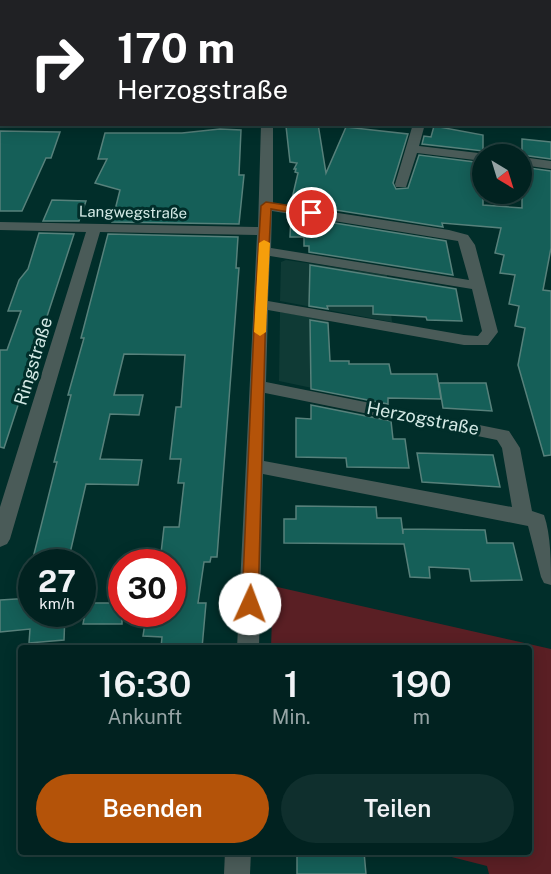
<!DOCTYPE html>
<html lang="de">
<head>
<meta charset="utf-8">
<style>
	body { margin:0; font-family:"Public Sans",sans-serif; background:#0f2f2d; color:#f1f3f6; height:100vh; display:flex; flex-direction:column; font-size:22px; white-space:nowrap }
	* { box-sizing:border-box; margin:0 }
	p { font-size:20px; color:#96a4a5 }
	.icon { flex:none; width:33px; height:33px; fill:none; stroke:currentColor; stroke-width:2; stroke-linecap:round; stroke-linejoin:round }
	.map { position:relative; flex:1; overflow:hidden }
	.details { position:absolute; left:18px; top:645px; width:514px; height:210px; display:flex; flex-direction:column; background:#012220; border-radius:6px; box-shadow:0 3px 15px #0003,0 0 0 2px #233f3e }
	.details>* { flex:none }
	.hud { position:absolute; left:0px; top:0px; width:552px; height:126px; box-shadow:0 3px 15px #0003,0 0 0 2px #233f3e; background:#202124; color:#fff; overflow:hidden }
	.needle { width:39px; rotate:142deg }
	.tools { position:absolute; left:472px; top:144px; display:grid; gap:12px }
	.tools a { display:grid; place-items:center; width:60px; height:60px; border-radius:50%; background:#012220; box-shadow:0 3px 15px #0003,0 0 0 2px #233f3e; font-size:30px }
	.speed { position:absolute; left:18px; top:549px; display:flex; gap:12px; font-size:30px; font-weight:700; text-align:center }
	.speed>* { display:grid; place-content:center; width:78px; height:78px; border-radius:50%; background:#012220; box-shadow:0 3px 15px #0003,0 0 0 2px #233f3e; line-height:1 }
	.speed small { font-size:15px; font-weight:400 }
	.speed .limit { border:9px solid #d22; background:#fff; color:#111 }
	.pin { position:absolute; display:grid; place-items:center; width:51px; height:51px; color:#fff; margin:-26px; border:3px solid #fff; border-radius:50%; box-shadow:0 2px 6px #0007 }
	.me { position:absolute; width:66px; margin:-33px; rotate:2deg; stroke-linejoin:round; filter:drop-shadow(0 0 4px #0008) }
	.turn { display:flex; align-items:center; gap:21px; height:126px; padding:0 18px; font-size:27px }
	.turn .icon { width:78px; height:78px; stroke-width:2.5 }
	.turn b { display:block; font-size:42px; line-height:51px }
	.eta { display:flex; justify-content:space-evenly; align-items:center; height:102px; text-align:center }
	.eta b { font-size:36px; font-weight:600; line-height:42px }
	.button { display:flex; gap:12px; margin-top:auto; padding:12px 18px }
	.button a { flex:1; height:69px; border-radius:36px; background:#b45309; color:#fff; font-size:24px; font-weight:600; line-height:69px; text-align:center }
	.button a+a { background:#0f2f2d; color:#f1f3f6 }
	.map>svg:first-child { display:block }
	.built { fill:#0f3a35 }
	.green { fill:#5a1f24 }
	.building { fill:#155f58; stroke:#57817b; stroke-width:1.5 }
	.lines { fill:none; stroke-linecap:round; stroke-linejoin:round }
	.minor { fill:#4a5b58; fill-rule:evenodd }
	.route { fill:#b45309; stroke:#753606; stroke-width:1.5 }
	.slow { fill:#f59e0b }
	.labels { text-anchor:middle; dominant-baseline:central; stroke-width:6; stroke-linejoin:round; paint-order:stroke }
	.far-street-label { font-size:15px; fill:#d3e9e5; stroke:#012e2a }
	.street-label { font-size:18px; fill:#d3e9e5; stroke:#012e2a }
</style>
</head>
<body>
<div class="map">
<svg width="551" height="874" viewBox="0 0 551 874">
	<rect width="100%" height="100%" fill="#012e2a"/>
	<g class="built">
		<path d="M 286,260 L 387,275 L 392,322 L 280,301 L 281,262 Z"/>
		<path d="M 280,312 L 328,320 L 331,392 L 279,381 Z"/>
	</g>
	<path class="green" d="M 273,586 L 551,649 L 551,874 L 489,874 L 487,866 L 432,852 L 530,852 L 530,648 L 271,648 Z"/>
	<g class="building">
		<path d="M 289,124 L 318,124 L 326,173 L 346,127 L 408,134 L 393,183 L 396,189 L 408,188 L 419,155 L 483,163 L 483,205 L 522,208 L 522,167 L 551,171 L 551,248 L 543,290 L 551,291 L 551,455 L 544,456 L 518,365 L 525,328 L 515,326 L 519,306 L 509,304 L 515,275 L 500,273 L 504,255 L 495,253 L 501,228 L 442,223 L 443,227 L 291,203 L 298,173 L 295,172 L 296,169 L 294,169 L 297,163 L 290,162 L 286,126 Z"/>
		<path d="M 434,126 L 483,135 L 483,151 L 422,144 L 424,136 L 431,137 Z"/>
		<path d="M 220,129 L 241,130 L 239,175 L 244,175 L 239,224 L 112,222 L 120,190 L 95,183 L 107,159 L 98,159 L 105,133 L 182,133 Z"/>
		<path d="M 0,131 L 60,132 L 51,158 L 46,158 L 22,211 L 0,211 Z"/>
		<path d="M 522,139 L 551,142 L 551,159 L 522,155 Z"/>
		<path d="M 52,200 L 86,201 L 79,221 L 43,221 Z"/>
		<path d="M 291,216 L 446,241 L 453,275 L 309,252 L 309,246 L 304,246 L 304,237 L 290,237 Z"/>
		<path d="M 39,233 L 74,234 L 4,448 L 0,447 L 0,350 L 7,350 L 21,311 L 8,311 L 19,280 L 28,269 Z"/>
		<path d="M 108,234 L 238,237 L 236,268 L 239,268 L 217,557 L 211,557 L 210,562 L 204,562 L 198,603 L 206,603 L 202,648 L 161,648 L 162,637 L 143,636 L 146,617 L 164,617 L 165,614 L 172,614 L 172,562 L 160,562 L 164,527 L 179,527 L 184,483 L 178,483 L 181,459 L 170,459 L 176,407 L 181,407 L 185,355 L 124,354 L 114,395 L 143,395 L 139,415 L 110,414 L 100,459 L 142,460 L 138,485 L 86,484 L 68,562 L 32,562 L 57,462 L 54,462 L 71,395 L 68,395 L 84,338 L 81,338 Z"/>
		<path d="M 310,265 L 456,289 L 462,321 L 427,320 L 426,317 L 373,314 L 373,306 L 327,306 L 328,309 L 309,306 Z"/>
		<path d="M 310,320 L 328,323 L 330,361 L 349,361 L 349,364 L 389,364 L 391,374 L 437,374 L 441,399 L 388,398 L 388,404 L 311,389 Z"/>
		<path d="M 439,383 L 486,383 L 492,411 L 443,408 Z"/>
		<path d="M 311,405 L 391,421 L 393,439 L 405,439 L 409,468 L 347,467 L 346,458 L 296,457 L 296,418 L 311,419 Z"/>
		<path d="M 417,453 L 493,455 L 500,487 L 422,482 Z"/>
		<path d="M 296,506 L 376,507 L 377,518 L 401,518 L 403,534 L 403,529 L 485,530 L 487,543 L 513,543 L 522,580 L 471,581 L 469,569 L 429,567 L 430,578 L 410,577 L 404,544 L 284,543 L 284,519 L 296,519 Z"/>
		<path d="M 32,598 L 32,620 L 32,614 L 65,614 L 64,640 L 29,643 L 30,629 L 0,632 L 0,600 Z"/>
		<path d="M 87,603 L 122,603 L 122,624 L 83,624 Z"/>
		<path d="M 297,852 L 364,852 L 366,874 L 297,874 Z"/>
	</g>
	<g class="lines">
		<g class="minor">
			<path d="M 251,0 L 261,0 L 261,2 L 252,2 Z"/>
			<rect x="0" y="48" width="2" height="6"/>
			<rect x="550" y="94" width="1" height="6"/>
			<path d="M 0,119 L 2,124 L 6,125 L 0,127 Z"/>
			<path d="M 261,124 L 273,124 L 273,203 L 449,230 L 468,235 L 475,245 L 498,332 L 488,345 L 464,345 L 268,310 L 266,382 L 509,431 L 520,448 L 532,511 L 544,515 C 551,535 551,563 551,585 L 544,583 L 541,577 L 528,526 L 263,474 L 259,648 L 237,648 L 257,235 L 100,232 L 10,539 L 7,544 L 0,547 L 0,507 L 86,232 L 0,230 L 0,222 L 258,227 ZM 272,211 L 458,241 L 469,280 L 271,248 ZM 270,256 L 472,289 L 482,331 L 478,336 L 464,335 L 268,301 ZM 265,393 L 497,440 L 502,448 L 512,507 L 264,461 Z"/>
			<path d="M 413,124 L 425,124 L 419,146 L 487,154 L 483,154 L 483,161 L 417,153 L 407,184 L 406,187 L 396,187 L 395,184 Z"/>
			<path d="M 522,157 L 551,161 L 551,169 L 522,165 Z"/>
			<path d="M 225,852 L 251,852 L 250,874 L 224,874 Z"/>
		</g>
	</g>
	<path class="route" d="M 266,202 L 312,209 L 317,213 L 312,216 L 271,209 L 266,304 L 258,604 L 256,609 L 250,611 L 245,609 L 242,604 L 255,304 L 261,206 Z"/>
	<path class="slow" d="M 264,240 L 270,243 L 266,332 L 260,336 L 254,332 L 259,243 Z"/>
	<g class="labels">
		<g class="far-street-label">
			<text transform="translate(133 212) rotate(1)">Langwegstraße</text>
		</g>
		<g class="street-label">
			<text transform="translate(33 361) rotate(-73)">Ringstraße</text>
			<text transform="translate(423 418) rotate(11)">Herzogstraße</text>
		</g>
	</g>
</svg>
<div class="tools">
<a><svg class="needle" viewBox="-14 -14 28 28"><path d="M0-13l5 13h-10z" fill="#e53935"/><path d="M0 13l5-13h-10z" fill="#96a4a5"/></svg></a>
</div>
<div class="speed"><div>27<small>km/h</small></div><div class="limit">30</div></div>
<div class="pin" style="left:312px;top:213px;background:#d93025"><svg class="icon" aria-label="arrive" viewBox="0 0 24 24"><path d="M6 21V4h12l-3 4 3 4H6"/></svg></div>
<svg class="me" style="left:250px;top:604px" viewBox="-20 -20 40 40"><circle r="19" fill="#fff"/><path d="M0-13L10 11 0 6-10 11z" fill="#b45309"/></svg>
<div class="hud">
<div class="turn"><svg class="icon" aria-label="right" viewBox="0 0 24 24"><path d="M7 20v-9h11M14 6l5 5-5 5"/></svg><div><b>170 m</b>Herzogstraße</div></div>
</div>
<section class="details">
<div class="eta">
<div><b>16:30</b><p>Ankunft</p></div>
<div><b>1</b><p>Min.</p></div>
<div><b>190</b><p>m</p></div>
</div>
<div class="button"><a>Beenden</a><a>Teilen</a></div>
</section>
</div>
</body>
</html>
